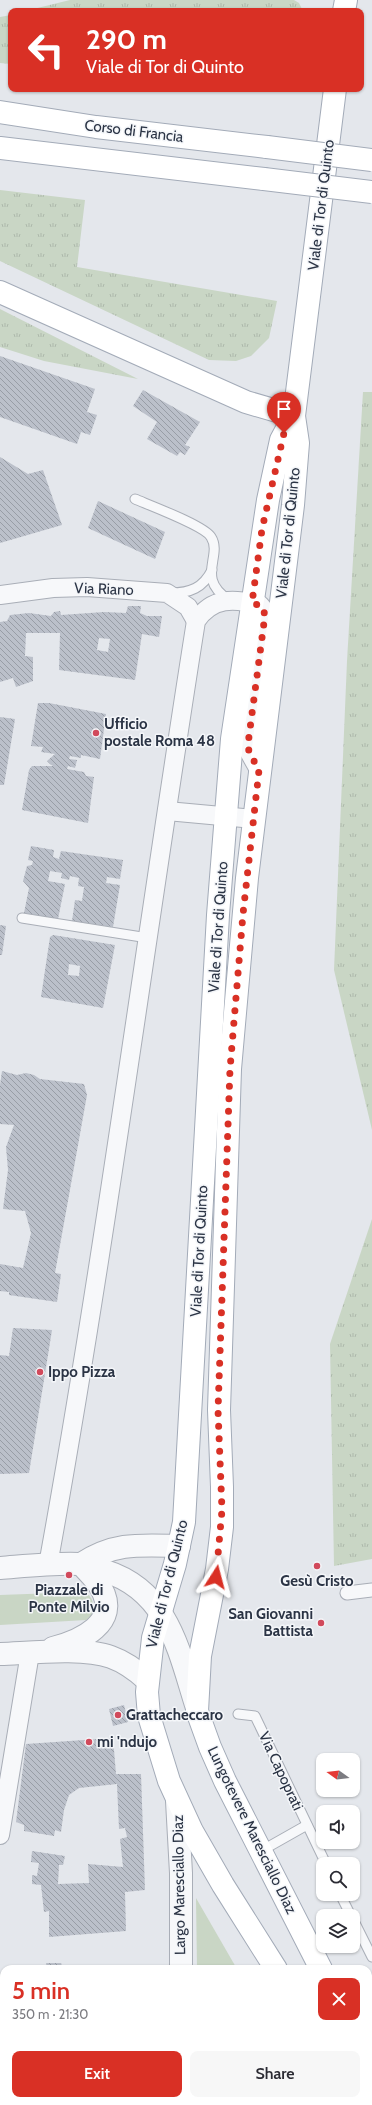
<!DOCTYPE html>
<html lang="en">
<head>
<meta charset="utf-8">
<style>
	body { margin:0; font-family:Cabin,sans-serif; background:#f7f7f7; color:#2b2b33; height:100vh; display:flex; flex-direction:column; font-size:15px; white-space:nowrap }
	* { box-sizing:border-box; margin:0 }
	p { font-size:13px; color:#7c7c81 }
	.icon { flex:none; width:22px; height:22px; fill:none; stroke:currentColor; stroke-width:2; stroke-linecap:round; stroke-linejoin:round }
	.map { position:relative; flex:1; overflow:hidden }
	.sheet { position:absolute; left:0px; top:1965px; width:372px; height:140px; display:flex; flex-direction:column; background:#fff; border-radius:12px 12px 0 0; box-shadow:0 1px 3px #0004 }
	.sheet>* { flex:none }
	.banner { position:absolute; left:8px; top:8px; width:356px; height:84px; border-radius:8px; box-shadow:0 1px 3px #0004; background:#d93025; color:#fff; overflow:hidden }
	.needle { width:26px; rotate:285deg }
	.tools { position:absolute; left:316px; top:1753px; display:grid; gap:8px }
	.tools a { display:grid; place-items:center; width:44px; height:44px; border-radius:8px; background:#fff; box-shadow:0 1px 3px #0004; font-size:20px }
	.pin { position:absolute; display:grid; place-items:center; width:34px; height:34px; color:#fff; margin:-41px -17px; border-radius:50% 50% 50% 0; rotate:-45deg; box-shadow:0 0 4px #0007 }
	.pin .icon { rotate:45deg }
	.me { position:absolute; width:44px; margin:-22px; rotate:9deg; stroke-linejoin:round; filter:drop-shadow(0 0 3px #0008) }
	.turn { display:flex; align-items:center; gap:14px; height:84px; padding:0 12px; font-size:18px }
	.turn .icon { width:52px; height:52px; stroke-width:2.5 }
	.turn b { display:block; font-size:28px; line-height:34px }
	.round { display:grid; place-items:center; flex:none; width:42px; height:42px; border-radius:8px; background:#f7f7f7 }
	.summary { display:flex; align-items:center; justify-content:space-between; height:68px; padding:0 12px }
	h1 { font-size:24px; font-weight:600; line-height:30px; color:#d93025 }
	.button { display:flex; gap:8px; margin-top:auto; padding:8px 12px }
	.button a { flex:1; height:46px; border-radius:8px; background:#d93025; color:#fff; font-size:16px; font-weight:600; line-height:46px; text-align:center }
	.button a+a { background:#f7f7f7; color:#2b2b33 }
	.map>svg:first-child { display:block }
	.grass { fill:url(#grass-tufts) }
	.green { fill:#c9d6c5 }
	.building { fill:url(#building-back-hatch); fill-rule:evenodd }
	.lines { fill:none; stroke-linecap:round; stroke-linejoin:round }
	.service-casing { stroke:#a9aeb7; stroke-width:11 }
	.pedestrian-casing { stroke:#a9aeb7; stroke-width:15 }
	.minor-casing { stroke:#a9aeb7; stroke-width:20 }
	.tertiary-casing { stroke:#a9aeb7; stroke-width:24 }
	.primary-casing { stroke:#a3abb8; stroke-width:24 }
	.service { stroke:#f7f8fa; stroke-width:9 }
	.pedestrian { stroke:#f7f8fa; stroke-width:13 }
	.minor { stroke:#f7f8fa; stroke-width:18 }
	.tertiary { stroke:#f7f8fa; stroke-width:22 }
	.primary { stroke:#fff; stroke-width:22 }
	.primary-bridge-casing { stroke:#a3abb8; stroke-width:24; stroke-linecap:butt }
	.primary-bridge { stroke:#fff; stroke-width:22 }
	.route { stroke:#d93025; stroke-width:7; stroke-dasharray:0 12.6 }
	.poi-dot { fill:#d1495b; stroke:#f4f6f9; stroke-width:1.5 }
	.labels { text-anchor:middle; dominant-baseline:central; stroke-width:3; stroke-linejoin:round; paint-order:stroke }
	.street-label { font-size:15px; fill:#2b3445; stroke:#f4f6f9 }
	.poi-label { font-size:15px; font-weight:bold; fill:#2b3445; stroke:#f4f6f9; text-anchor:start }
</style>
</head>
<body>
<div class="map">
<svg width="372" height="2105" viewBox="0 0 372 2105">
	<defs>
		<pattern id="grass-tufts" width="24" height="20" patternUnits="userSpaceOnUse"><rect width="24" height="20" fill="#c9d6c5"/><path d="M3 7l-1-3M5 7V3M7 7l1-3M15 17l-1-3M17 17v-4M19 17l1-3" fill="none" stroke="#adb8ab"/></pattern>
		<pattern id="building-back-hatch" width="6" height="6" patternUnits="userSpaceOnUse"><rect width="6" height="6" fill="#bbc0ca"/><path d="M-1 5l2 2M0 0l6 6M5-1l2 2" fill="none" stroke="#989da6"/></pattern>
	</defs>
	<rect width="100%" height="100%" fill="#e4e7ec"/>
	<g class="grass">
		<path d="M 70,0 L 294,0 L 299,3 L 303,11 L 25,11 Z"/>
		<path d="M 11,15 L 11,64 L 0,63 L 0,17 Z"/>
		<path d="M 0,190 L 85,200 L 77,267 L 277,301 L 269,338 L 251,356 L 236,361 L 209,360 L 0,261 Z"/>
		<path d="M 0,310 L 0,309 L 138,379 L 44,361 L 0,347 Z"/>
		<path d="M 363,392 L 372,392 L 372,1130 L 334,970 L 347,661 Z"/>
		<path d="M 372,1219 L 372,1559 L 334,1566 L 330,1344 Z"/>
		<path d="M 368,1983 L 372,1992 L 372,2015 L 368,2006 Z"/>
	</g>
	<g class="green">
		<path d="M 82,1592 C 94,1595 95,1606 91,1616 L 86,1620 L 0,1625 L 0,1595 Z"/>
		<path d="M 196,1898 L 237,1969 L 197,1969 Z"/>
	</g>
	<g class="building">
		<path d="M 0,356 L 95,389 L 87,412 L 97,415 L 90,435 L 81,432 L 77,444 L 0,417 Z"/>
		<path d="M 143,390 L 200,422 L 185,445 L 190,447 L 185,455 L 180,452 L 177,456 L 147,439 L 157,422 L 133,406 Z"/>
		<path d="M 0,457 L 28,474 L 43,470 L 62,525 L 0,543 Z"/>
		<path d="M 98,501 L 165,532 L 155,559 L 88,528 Z"/>
		<path d="M 128,606 L 141,606 L 140,613 L 147,616 L 162,616 L 159,637 L 142,634 L 135,680 L 59,670 L 60,633 L 26,633 L 25,656 L 33,657 L 33,681 L 16,687 L 13,678 L 0,682 L 0,622 L 7,621 L 10,615 L 29,613 L 51,616 L 54,612 L 60,611 L 61,615 L 104,612 L 126,613 ZM 99,638 L 110,639 L 108,652 L 97,650 Z"/>
		<path d="M 38,703 L 49,703 L 106,714 L 100,759 L 81,755 L 81,758 L 70,756 L 69,759 L 77,760 L 75,768 L 68,766 L 67,769 L 84,772 L 86,776 L 94,777 L 88,823 L 22,810 L 29,770 L 32,766 L 53,766 L 50,764 L 47,761 L 55,754 L 41,752 L 43,747 L 31,746 Z"/>
		<path d="M 0,717 L 15,719 L 4,785 L 0,785 Z"/>
		<path d="M 31,846 L 54,850 L 53,857 L 59,859 L 61,851 L 123,860 L 120,879 L 107,877 L 106,883 L 120,885 L 113,927 L 72,921 L 75,900 L 82,901 L 84,887 L 78,886 L 79,878 L 70,876 L 69,880 L 61,878 L 62,873 L 50,871 L 48,881 L 65,884 L 58,919 L 24,913 L 29,888 L 23,881 L 27,866 L 32,865 L 33,861 L 28,860 Z"/>
		<path d="M 0,925 L 6,926 L 2,955 L 0,955 Z"/>
		<path d="M 53,935 L 115,945 L 103,1008 L 41,997 L 50,937 ZM 69,964 L 80,966 L 79,976 L 68,975 Z"/>
		<path d="M 2,1071 L 17,1075 L 26,1073 L 34,1075 L 40,1079 L 84,1084 L 87,1095 L 55,1273 L 61,1274 L 57,1302 L 9,1295 L 9,1292 L 0,1291 L 0,1264 L 23,1268 L 31,1233 L 25,1211 L 3,1209 L 8,1170 L 6,1147 L 14,1125 L 0,1124 L 0,1085 Z"/>
		<path d="M 13,1328 L 52,1330 L 29,1473 L 0,1474 L 0,1355 L 9,1356 Z"/>
		<path d="M 124,1705 L 128,1722 L 113,1726 L 109,1709 Z"/>
		<path d="M 113,1738 L 116,1774 L 141,1774 L 145,1890 L 125,1892 L 126,1931 L 49,1937 L 49,1911 L 44,1912 L 41,1885 L 32,1884 L 32,1875 L 37,1876 L 39,1863 L 31,1862 L 32,1851 L 65,1856 L 63,1865 L 59,1865 L 58,1884 L 89,1883 L 88,1864 L 123,1867 L 120,1839 L 127,1837 L 125,1828 L 119,1829 L 117,1784 L 79,1788 L 69,1795 L 64,1810 L 61,1832 L 55,1830 L 54,1836 L 24,1831 L 24,1825 L 16,1822 L 26,1744 Z"/>
		<path d="M 46,1963 L 61,1963 L 63,1969 L 47,1969 Z"/>
		<path d="M 0,1975 L 4,1975 L 4,2025 L 0,2024 Z"/>
		<path d="M 4,2059 L 4,2073 L 3,2073 L 1,2060 Z"/>
		<path d="M 9,2101 L 41,2101 L 41,2102 L 27,2105 L 10,2105 Z"/>
	</g>
	<g class="lines">
		<g class="service-casing">
			<g id="service">
				<path d="M 135,499 C 149,505 205,526 211,537 C 223,556 195,578 229,600"/>
				<path d="M 171,593 C 190,593 203,588 212,570"/>
				<path d="M 22,918 L 148,938"/>
				<path d="M 238,1714 L 255,1716 L 326,1864"/>
				<path d="M 261,1851 L 307,1825"/>
				<path d="M 340,1894 L 351,1916"/>
				<path d="M 353,1919 L 372,1957"/>
				<path d="M 241,2105 L 251,2101"/>
			</g>
		</g>
		<g class="pedestrian-casing">
			<path id="pedestrian" d="M 347,1593 L 372,1590"/>
		</g>
		<g class="minor-casing">
			<g id="minor">
				<path d="M 0,595 L 53,588 L 87,587 L 167,593 L 188,607 L 196,621"/>
				<path d="M 167,811 L 254,819"/>
				<path d="M 48,1565 C 105,1252 146,935 196,621 C 212,597 234,598 260,605 L 265,611 L 248,744 L 249,752 L 259,770"/>
				<path d="M 0,1835 L 30,1653"/>
			</g>
		</g>
		<g class="tertiary-casing">
			<g id="tertiary">
				<path d="M 81,1564 C 115,1542 140,1545 179,1546"/>
				<path d="M 0,1568 C 26,1566 53,1563 79,1564 C 88,1565 97,1569 105,1571 C 169,1591 179,1652 197,1708"/>
				<path d="M 53,1648 C 80,1641 121,1623 101,1588 C 96,1579 88,1572 81,1564"/>
				<path d="M 0,1654 C 30,1653 83,1647 111,1657 C 125,1662 137,1671 147,1680"/>
				<path d="M 177,1801 L 181,1873 L 181,1969"/>
				<path d="M 181,2101 L 181,2105"/>
			</g>
		</g>
		<g class="primary-casing">
			<g id="primary">
				<path d="M 344,11 L 346,0"/>
				<path d="M 0,112 L 96,127 L 267,147"/>
				<path d="M 0,148 L 264,179"/>
				<path d="M 0,292 L 246,402 L 294,416"/>
				<path d="M 276,1969 L 223,1885 L 192,1831 L 169,1781 L 149,1716 L 147,1692 L 153,1638 L 175,1564 L 184,1522 L 218,915 L 232,739 L 268,500 L 281,440 L 294,416"/>
				<path d="M 321,1969 L 225,1781 L 210,1747 L 197,1711 L 200,1656 L 217,1569 L 222,1527 L 222,1487 L 219,1410 L 230,1069 L 247,878 L 293,505 L 298,443 L 294,416 L 335,89"/>
				<path d="M 368,2065 L 372,2074"/>
				<path d="M 350,2101 L 352,2105"/>
			</g>
		</g>
		<use href="#service" class="service"/>
		<use href="#pedestrian" class="pedestrian"/>
		<use href="#minor" class="minor"/>
		<use href="#tertiary" class="tertiary"/>
		<use href="#primary" class="primary"/>
		<g class="primary-bridge-casing">
			<g id="primary-bridge">
				<path d="M 267,147 L 372,160"/>
				<path d="M 264,179 L 372,192"/>
			</g>
		</g>
		<use href="#primary-bridge" class="primary-bridge"/>
	</g>
	<g class="lines">
		<path class="route" d="M 216,1577 L 222,1510 L 218,1410 L 230,1069 L 243,914 L 259,770 L 249,752 L 248,744 L 265,615 L 262,606 L 252,603 L 262,529 L 284,433"/>
	</g>
	<g class="poi-dot">
		<circle cx="96" cy="733" r="4"/>
		<circle cx="40" cy="1372" r="4"/>
		<circle cx="317" cy="1566" r="4"/>
		<circle cx="69" cy="1575" r="4"/>
		<circle cx="321" cy="1623" r="4"/>
		<circle cx="118" cy="1715" r="4"/>
		<circle cx="89" cy="1742" r="4"/>
	</g>
	<g class="labels">
		<g class="street-label">
			<text transform="translate(134 131) rotate(7)">Corso di Francia</text>
			<text transform="translate(321 205) rotate(-83)">Viale di Tor di Quinto</text>
			<text transform="translate(288 533) rotate(-84)">Viale di Tor di Quinto</text>
			<text transform="translate(104 589) rotate(2)">Via Riano</text>
			<text transform="translate(218 927) rotate(-86)">Viale di Tor di Quinto</text>
			<text transform="translate(199 1251) rotate(-87)">Viale di Tor di Quinto</text>
			<text transform="translate(167 1584) rotate(-76)">Viale di Tor di Quinto</text>
			<text transform="translate(281 1771) rotate(65)">Via Capoprati</text>
			<text transform="translate(252 1830) rotate(64)">Lungotevere Maresciallo Diaz</text>
			<text transform="translate(179 1885) rotate(-91)">Largo Maresciallo Diaz</text>
		</g>
		<g class="poi-label">
			<text x="104" y="724">Ufficio<tspan x="104" dy="17">postale Roma 48</tspan></text>
			<text x="48" y="1372">Ippo Pizza</text>
			<text x="317" y="1581" text-anchor="middle">Gesù Cristo</text>
			<text x="69" y="1590" text-anchor="middle">Piazzale di<tspan x="69" dy="17">Ponte Milvio</tspan></text>
			<text x="313" y="1614" text-anchor="end">San Giovanni<tspan x="313" dy="17">Battista</tspan></text>
			<text x="126" y="1715">Grattacheccaro</text>
			<text x="97" y="1742">mi 'ndujo</text>
		</g>
	</g>
</svg>
<div class="tools">
<a><svg class="needle" viewBox="-14 -14 28 28"><path d="M0-13l5 13h-10z" fill="#e53935"/><path d="M0 13l5-13h-10z" fill="#7c7c81"/></svg></a>
<a><svg class="icon" aria-label="sound" viewBox="0 0 24 24"><path d="M4 9h4l5-4v14l-5-4H4zM17 9q2 3 0 6"/></svg></a>
<a><svg class="icon" aria-label="search" viewBox="0 0 24 24"><circle cx="10" cy="10" r="6"/><path d="M15 15l6 6"/></svg></a>
<a><svg class="icon" aria-label="layers" viewBox="0 0 24 24"><path d="M12 4l9 5-9 5-9-5zM3 14l9 5 9-5"/></svg></a>
</div>
<div class="pin" style="left:284px;top:433px;background:#d93025"><svg class="icon" aria-label="arrive" viewBox="0 0 24 24"><path d="M6 21V4h12l-3 4 3 4H6"/></svg></div>
<svg class="me" style="left:216px;top:1577px" viewBox="-20 -20 40 40"><path d="M0-17L14 15 0 8-14 15z" fill="#d93025" stroke="#fff" stroke-width="4"/></svg>
<div class="banner">
<div class="turn"><svg class="icon" aria-label="left" viewBox="0 0 24 24"><path d="M17 20v-9H6M10 6l-5 5 5 5"/></svg><div><b>290 m</b>Viale di Tor di Quinto</div></div>
</div>
<section class="sheet">
<div class="summary"><div><h1>5 min</h1><p>350 m · 21:30</p></div><a class="round" style="background:#d93025;color:#fff"><svg class="icon" aria-label="close" viewBox="0 0 24 24"><path d="M6 6l12 12M18 6L6 18"/></svg></a></div>
<div class="button"><a>Exit</a><a>Share</a></div>
</section>
</div>
</body>
</html>
